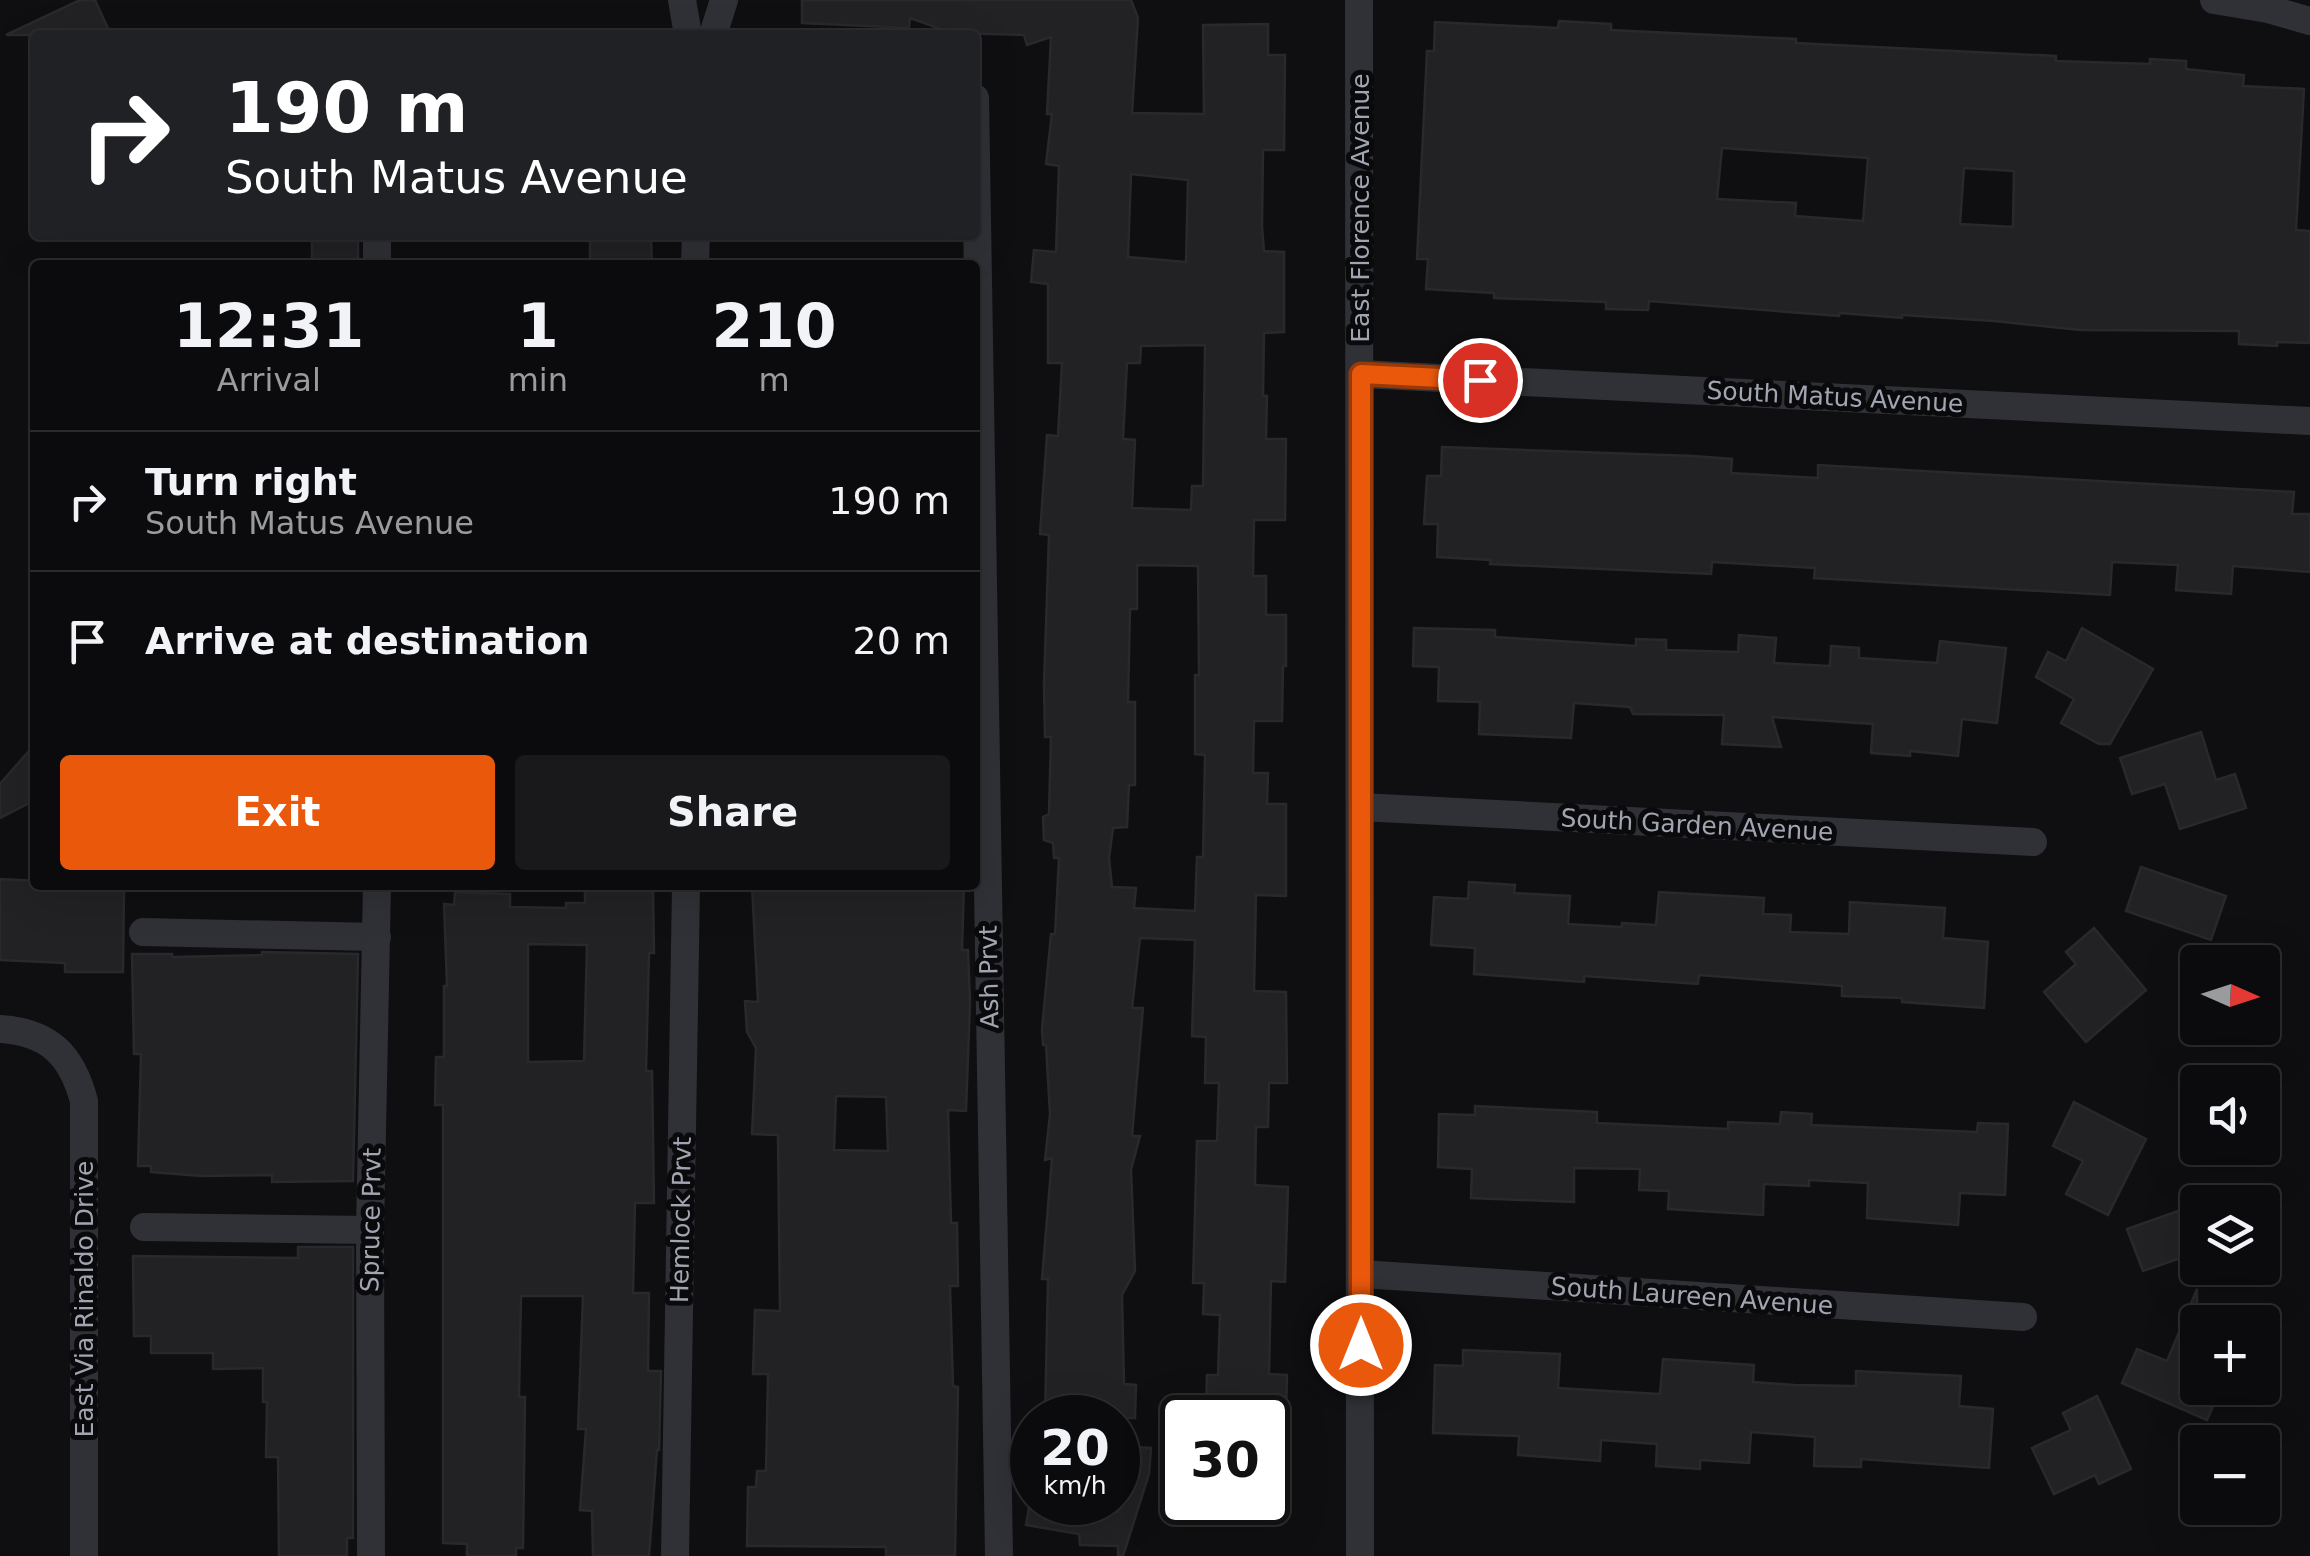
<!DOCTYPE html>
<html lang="en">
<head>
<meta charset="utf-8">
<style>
	body { margin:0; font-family:"DejaVu Sans",sans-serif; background:#19191b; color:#f1f3f6; height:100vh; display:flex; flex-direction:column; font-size:38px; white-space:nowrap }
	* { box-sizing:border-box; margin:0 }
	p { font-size:32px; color:#9a9b9d }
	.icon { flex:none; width:55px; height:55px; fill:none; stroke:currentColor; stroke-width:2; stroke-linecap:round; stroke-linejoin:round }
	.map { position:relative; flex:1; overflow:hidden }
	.drawer { position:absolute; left:30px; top:260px; width:950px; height:630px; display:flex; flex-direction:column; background:#0b0b0d; border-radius:10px; box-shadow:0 10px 40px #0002,0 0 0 2px #2b2b2e }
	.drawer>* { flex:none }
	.guide { position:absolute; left:30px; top:30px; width:950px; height:210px; border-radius:10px; box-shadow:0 10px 40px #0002,0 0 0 2px #2b2b2e; background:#202124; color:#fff; overflow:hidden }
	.needle { width:65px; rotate:93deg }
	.fabs { position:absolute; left:2180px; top:945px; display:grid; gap:20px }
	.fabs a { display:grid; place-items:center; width:100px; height:100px; border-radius:10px; background:#0b0b0d; box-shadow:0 10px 40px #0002,0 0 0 2px #2b2b2e; font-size:50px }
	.speed { position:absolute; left:1010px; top:1395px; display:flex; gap:20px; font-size:50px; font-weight:700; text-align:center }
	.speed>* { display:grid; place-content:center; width:130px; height:130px; border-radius:50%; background:#0b0b0d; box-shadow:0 10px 40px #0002,0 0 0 2px #2b2b2e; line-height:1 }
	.speed small { font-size:25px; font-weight:400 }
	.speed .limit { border:5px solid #111; border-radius:15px; background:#fff; color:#111 }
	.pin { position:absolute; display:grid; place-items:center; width:85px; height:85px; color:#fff; margin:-42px; border:5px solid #fff; border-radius:50%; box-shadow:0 2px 10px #0007 }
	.me { position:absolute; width:110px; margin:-55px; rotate:0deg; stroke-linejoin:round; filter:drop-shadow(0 0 8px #0008) }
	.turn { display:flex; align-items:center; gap:35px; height:210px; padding:0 30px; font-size:45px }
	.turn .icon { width:130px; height:130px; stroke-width:2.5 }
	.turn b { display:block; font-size:70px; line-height:85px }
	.eta { display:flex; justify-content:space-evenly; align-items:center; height:170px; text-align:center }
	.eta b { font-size:60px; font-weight:700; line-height:70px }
	.button { display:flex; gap:20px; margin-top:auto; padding:20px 30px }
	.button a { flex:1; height:115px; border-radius:10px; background:#ea580c; color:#fff; font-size:40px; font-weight:700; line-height:115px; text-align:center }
	.button a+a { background:#19191b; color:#f1f3f6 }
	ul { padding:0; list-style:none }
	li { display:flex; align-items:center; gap:30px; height:140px; padding:0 30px; border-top:2px solid #2b2b2e }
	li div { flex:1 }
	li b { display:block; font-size:38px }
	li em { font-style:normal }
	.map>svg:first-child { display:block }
	.building { fill:#222225; stroke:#29292d; stroke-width:2.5; fill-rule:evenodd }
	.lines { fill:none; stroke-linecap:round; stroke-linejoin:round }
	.minor { stroke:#303136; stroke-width:28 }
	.route-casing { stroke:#983908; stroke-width:25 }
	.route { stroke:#ea580c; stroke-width:18 }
	.labels { text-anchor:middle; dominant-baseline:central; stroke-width:10; stroke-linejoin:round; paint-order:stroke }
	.street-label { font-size:25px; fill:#a1a5b1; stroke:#0a0a0c }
</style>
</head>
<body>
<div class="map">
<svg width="2310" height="1556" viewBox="0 0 2310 1556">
	<rect width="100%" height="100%" fill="#0f0f11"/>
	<g class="building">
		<path d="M 80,0 L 95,0 L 111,35 L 6,35 Z"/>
		<path d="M 802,0 L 1131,0 L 1138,18 L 1132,113 L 1204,114 L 1203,25 L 1268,24 L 1268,55 L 1285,55 L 1284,150 L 1263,150 L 1262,227 L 1264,251 L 1284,252 L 1284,332 L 1264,333 L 1263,396 L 1267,396 L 1266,439 L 1286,439 L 1285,520 L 1254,520 L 1253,576 L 1266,576 L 1266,615 L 1286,615 L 1286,666 L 1283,666 L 1282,721 L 1254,721 L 1253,773 L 1268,773 L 1267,804 L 1286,804 L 1286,896 L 1256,895 L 1254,991 L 1286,992 L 1287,1083 L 1269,1083 L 1268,1127 L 1256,1127 L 1255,1185 L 1288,1187 L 1285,1282 L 1271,1281 L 1269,1374 L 1287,1375 L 1286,1412 L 1206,1410 L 1207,1375 L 1218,1375 L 1220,1315 L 1203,1314 L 1204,1283 L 1193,1283 L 1197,1141 L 1217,1141 L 1219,1083 L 1205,1083 L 1206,1037 L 1192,1036 L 1195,940 L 1140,938 L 1132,1008 L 1143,1008 L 1132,1136 L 1140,1136 L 1131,1170 L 1135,1271 L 1122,1295 L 1124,1384 L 1136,1385 L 1135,1418 L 1045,1418 L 1048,1279 L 1042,1279 L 1052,1158 L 1045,1160 L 1050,1114 L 1046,1045 L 1043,1045 L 1042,1029 L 1051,934 L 1055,934 L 1059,858 L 1054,858 L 1053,843 L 1044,840 L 1043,817 L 1049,814 L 1051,737 L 1045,737 L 1044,685 L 1049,535 L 1040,534 L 1047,435 L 1058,436 L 1062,363 L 1048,363 L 1048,284 L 1031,282 L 1034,250 L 1056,252 L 1059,166 L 1046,164 L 1052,114 L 1047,114 L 1051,37 L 1027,45 L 1024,35 L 952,33 L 910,18 L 909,28 L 802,23 ZM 1131,174 L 1188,180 L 1186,262 L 1128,257 ZM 1205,345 L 1203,486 L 1192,486 L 1191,510 L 1132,508 L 1135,440 L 1123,439 L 1127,363 L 1140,363 L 1141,346 ZM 1137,565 L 1198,566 L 1199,675 L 1195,675 L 1195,754 L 1205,755 L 1203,857 L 1197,857 L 1195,911 L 1134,908 L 1136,888 L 1112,887 L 1109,858 L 1113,828 L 1127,827 L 1129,785 L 1135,785 L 1135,702 L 1128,702 L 1130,609 L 1137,609 Z"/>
		<path d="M 1559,21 L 1611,24 L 1611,30 L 1796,39 L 1796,43 L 2056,56 L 2056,61 L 2150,64 L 2150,59 L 2186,61 L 2186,69 L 2244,75 L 2243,86 L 2304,89 L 2296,230 L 2310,231 L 2310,343 L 2277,342 L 2277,346 L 2239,344 L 2239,331 L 2081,330 L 1994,321 L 1902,315 L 1902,318 L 1840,313 L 1839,316 L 1649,301 L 1648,310 L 1606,309 L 1606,302 L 1494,298 L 1494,293 L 1426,289 L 1428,259 L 1417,259 L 1427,51 L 1434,51 L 1435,22 L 1558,28 ZM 1722,148 L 1868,158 L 1863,221 L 1795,216 L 1796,203 L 1717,199 ZM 1964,168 L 2014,171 L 2013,227 L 1960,224 Z"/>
		<path d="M 358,235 L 358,265 L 312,265 L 312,236 Z"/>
		<path d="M 651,237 L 652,265 L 590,265 L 590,238 Z"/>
		<path d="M 1442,447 L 1693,456 L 1732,459 L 1731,473 L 1818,478 L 1818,465 L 2294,492 L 2292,514 L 2310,514 L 2310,572 L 2233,566 L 2231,594 L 2176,590 L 2178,565 L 2112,562 L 2110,595 L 1814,578 L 1815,568 L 1712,562 L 1711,574 L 1490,564 L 1491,560 L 1437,557 L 1438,524 L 1424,524 L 1427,476 L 1441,476 Z"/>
		<path d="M 1414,628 L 1495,630 L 1495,637 L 1636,646 L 1636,639 L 1666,640 L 1666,650 L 1738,652 L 1739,635 L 1776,638 L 1774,663 L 1830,666 L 1831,646 L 1859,648 L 1859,658 L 1937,663 L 1940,641 L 2006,648 L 1997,723 L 1962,719 L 1958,756 L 1910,751 L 1910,756 L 1871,753 L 1873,724 L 1772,717 L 1781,747 L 1722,744 L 1724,715 L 1633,714 L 1630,707 L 1574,703 L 1571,738 L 1479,734 L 1480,702 L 1438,701 L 1439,667 L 1413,666 Z"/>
		<path d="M 2082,628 L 2153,669 L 2110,744 L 2099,744 L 2061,723 L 2074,699 L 2036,677 L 2048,652 L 2066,661 Z"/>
		<path d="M 2201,732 L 2216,780 L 2235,774 L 2246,808 L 2180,829 L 2165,784 L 2132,794 L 2120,758 Z"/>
		<path d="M 35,744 L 35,800 L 0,818 L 0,784 Z"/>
		<path d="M 2141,867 L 2226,896 L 2211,940 L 2126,911 Z"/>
		<path d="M 0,879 L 35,881 L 35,885 L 53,885 L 53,889 L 124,889 L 123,972 L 65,972 L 65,963 L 0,960 Z"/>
		<path d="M 1469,882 L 1515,885 L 1514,893 L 1570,896 L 1568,924 L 1622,927 L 1622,923 L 1656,925 L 1659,892 L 1764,898 L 1763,914 L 1791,915 L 1790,932 L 1849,934 L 1850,902 L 1945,908 L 1943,938 L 1988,942 L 1984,1008 L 1902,1002 L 1902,998 L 1842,996 L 1842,986 L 1699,975 L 1698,984 L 1584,976 L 1584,982 L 1474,974 L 1475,948 L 1431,945 L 1434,897 L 1468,899 Z"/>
		<path d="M 752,885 L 964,885 L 962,950 L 968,950 L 970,1002 L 966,1111 L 948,1110 L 951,1223 L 957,1223 L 958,1286 L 950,1286 L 953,1386 L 958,1387 L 955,1556 L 886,1556 L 886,1547 L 747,1546 L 748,1487 L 756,1487 L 757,1471 L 766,1471 L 768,1374 L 753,1374 L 755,1310 L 780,1311 L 778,1135 L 752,1134 L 756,1048 L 747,1032 L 745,1001 L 758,1002 ZM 836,1096 L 886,1097 L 888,1151 L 834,1150 Z"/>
		<path d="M 653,890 L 654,953 L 649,953 L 646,1071 L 652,1071 L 654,1203 L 635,1203 L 633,1293 L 649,1293 L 648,1371 L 661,1371 L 659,1450 L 657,1450 L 649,1556 L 593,1556 L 592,1511 L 580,1510 L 586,1429 L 578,1429 L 583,1296 L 521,1296 L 519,1397 L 525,1397 L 523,1548 L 516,1548 L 516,1556 L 467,1556 L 467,1544 L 443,1543 L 443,1105 L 435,1105 L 436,1057 L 444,1057 L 444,986 L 447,986 L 444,904 L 454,905 L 455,892 L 510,894 L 510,907 L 566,908 L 566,903 L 585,903 L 585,891 ZM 528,944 L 587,945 L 584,1061 L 528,1062 Z"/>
		<path d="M 2094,928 L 2146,990 L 2086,1042 L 2044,992 L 2076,964 L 2066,952 Z"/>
		<path d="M 262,952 L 358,954 L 353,1181 L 272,1182 L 272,1175 L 202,1176 L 151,1172 L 151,1166 L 138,1166 L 141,1054 L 134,1054 L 132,954 L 172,954 L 172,957 L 262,955 Z"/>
		<path d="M 2074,1102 L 2146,1139 L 2108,1215 L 2066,1194 L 2083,1161 L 2053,1146 Z"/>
		<path d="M 1475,1106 L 1597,1112 L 1597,1123 L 1728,1129 L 1728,1122 L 1780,1124 L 1781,1112 L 1812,1114 L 1811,1125 L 1977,1132 L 1978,1123 L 2008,1124 L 2005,1195 L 1960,1193 L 1958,1225 L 1867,1218 L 1868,1183 L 1809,1180 L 1809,1186 L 1764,1184 L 1763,1215 L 1668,1209 L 1669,1191 L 1639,1190 L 1640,1169 L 1574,1168 L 1574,1202 L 1471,1198 L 1472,1169 L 1438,1167 L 1439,1114 L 1475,1115 Z"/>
		<path d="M 2198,1204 L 2198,1252 L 2143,1271 L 2127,1229 Z"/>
		<path d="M 298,1247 L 353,1247 L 353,1538 L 347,1538 L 347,1556 L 279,1556 L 278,1457 L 266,1457 L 267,1402 L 263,1402 L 263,1368 L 213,1369 L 213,1353 L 151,1353 L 151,1336 L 134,1336 L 133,1256 L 298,1258 Z"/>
		<path d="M 2197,1289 L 2198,1388 L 2221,1388 L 2207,1420 L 2122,1383 L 2137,1349 L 2167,1361 Z"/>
		<path d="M 1463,1350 L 1560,1354 L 1558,1388 L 1625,1392 L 1660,1394 L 1663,1359 L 1754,1365 L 1753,1382 L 1794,1385 L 1856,1386 L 1856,1371 L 1961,1376 L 1959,1406 L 1993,1409 L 1989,1468 L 1861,1459 L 1861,1467 L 1814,1466 L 1815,1437 L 1751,1432 L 1749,1463 L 1700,1460 L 1700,1469 L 1656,1466 L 1657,1444 L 1601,1440 L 1600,1461 L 1518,1455 L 1519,1436 L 1433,1433 L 1435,1365 L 1463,1366 Z"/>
		<path d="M 2097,1396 L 2131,1469 L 2099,1484 L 2095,1475 L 2054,1494 L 2032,1448 L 2071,1430 L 2063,1413 Z"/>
		<path d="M 1118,1446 L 1151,1448 L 1149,1474 L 1123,1556 L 1118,1555 L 1118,1546 L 1080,1545 L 1079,1534 L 1026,1525 L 1029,1507 L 1118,1512 Z"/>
	</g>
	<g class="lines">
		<g class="minor">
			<path d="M 682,0 L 688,35"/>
			<path d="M 1359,0 L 1360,1556"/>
			<path d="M 2214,0 L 2268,9 L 2310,21"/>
			<path d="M 713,35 L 724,0"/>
			<path d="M 975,98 L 999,1556"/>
			<path d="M 377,265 L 377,235"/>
			<path d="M 695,265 L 696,235"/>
			<path d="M 1361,374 L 2310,421"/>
			<path d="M 1361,807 L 2033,842"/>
			<path d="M 143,932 L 377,937"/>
			<path d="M 0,1029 C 50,1032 72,1056 84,1101 L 84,1556"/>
			<path d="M 144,1227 L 370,1230"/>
			<path d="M 1361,1274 L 2023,1317"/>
			<path d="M 371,1556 L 370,1230 L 377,885"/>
			<path d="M 675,1556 L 686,885"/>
		</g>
	</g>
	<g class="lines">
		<g class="route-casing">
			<path id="route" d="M 1361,1345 L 1361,374 L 1480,380"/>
		</g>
		<use href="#route" class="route"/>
	</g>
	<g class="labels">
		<g class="street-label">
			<text transform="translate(1360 208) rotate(-90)">East Florence Avenue</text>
			<text transform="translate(1835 397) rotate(3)">South Matus Avenue</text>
			<text transform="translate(1697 825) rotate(3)">South Garden Avenue</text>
			<text transform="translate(989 977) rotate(-91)">Ash Prvt</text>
			<text transform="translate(371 1220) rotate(-89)">Spruce Prvt</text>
			<text transform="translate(681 1220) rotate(-89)">Hemlock Prvt</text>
			<text transform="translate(1692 1296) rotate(4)">South Laureen Avenue</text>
			<text transform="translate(84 1299) rotate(-90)">East Via Rinaldo Drive</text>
		</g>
	</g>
</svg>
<div class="fabs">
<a><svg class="needle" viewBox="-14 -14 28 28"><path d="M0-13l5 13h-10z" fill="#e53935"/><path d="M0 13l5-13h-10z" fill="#9a9b9d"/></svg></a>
<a><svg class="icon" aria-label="sound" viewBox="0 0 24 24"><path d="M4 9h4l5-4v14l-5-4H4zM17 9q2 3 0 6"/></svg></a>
<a><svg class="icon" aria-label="layers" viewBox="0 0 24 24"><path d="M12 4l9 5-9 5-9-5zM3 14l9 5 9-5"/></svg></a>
<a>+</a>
<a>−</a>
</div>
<div class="speed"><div>20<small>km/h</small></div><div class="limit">30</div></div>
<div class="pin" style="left:1480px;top:380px;background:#d93025"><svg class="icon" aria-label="arrive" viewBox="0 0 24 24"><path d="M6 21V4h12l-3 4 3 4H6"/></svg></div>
<svg class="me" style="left:1361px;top:1345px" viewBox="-20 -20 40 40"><circle r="17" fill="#ea580c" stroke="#fff" stroke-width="3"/><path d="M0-11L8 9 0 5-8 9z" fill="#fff"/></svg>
<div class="guide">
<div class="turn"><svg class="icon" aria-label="right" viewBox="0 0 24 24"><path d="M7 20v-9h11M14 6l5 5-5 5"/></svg><div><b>190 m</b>South Matus Avenue</div></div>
</div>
<section class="drawer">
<div class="eta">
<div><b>12:31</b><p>Arrival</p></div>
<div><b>1</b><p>min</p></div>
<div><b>210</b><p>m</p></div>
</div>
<ul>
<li><svg class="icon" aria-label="right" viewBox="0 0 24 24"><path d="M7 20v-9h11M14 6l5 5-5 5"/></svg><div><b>Turn right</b><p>South Matus Avenue</p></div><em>190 m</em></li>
<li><svg class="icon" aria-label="arrive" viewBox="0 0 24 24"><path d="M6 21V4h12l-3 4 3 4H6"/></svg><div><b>Arrive at destination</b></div><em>20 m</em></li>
</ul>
<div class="button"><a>Exit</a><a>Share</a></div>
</section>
</div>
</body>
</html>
